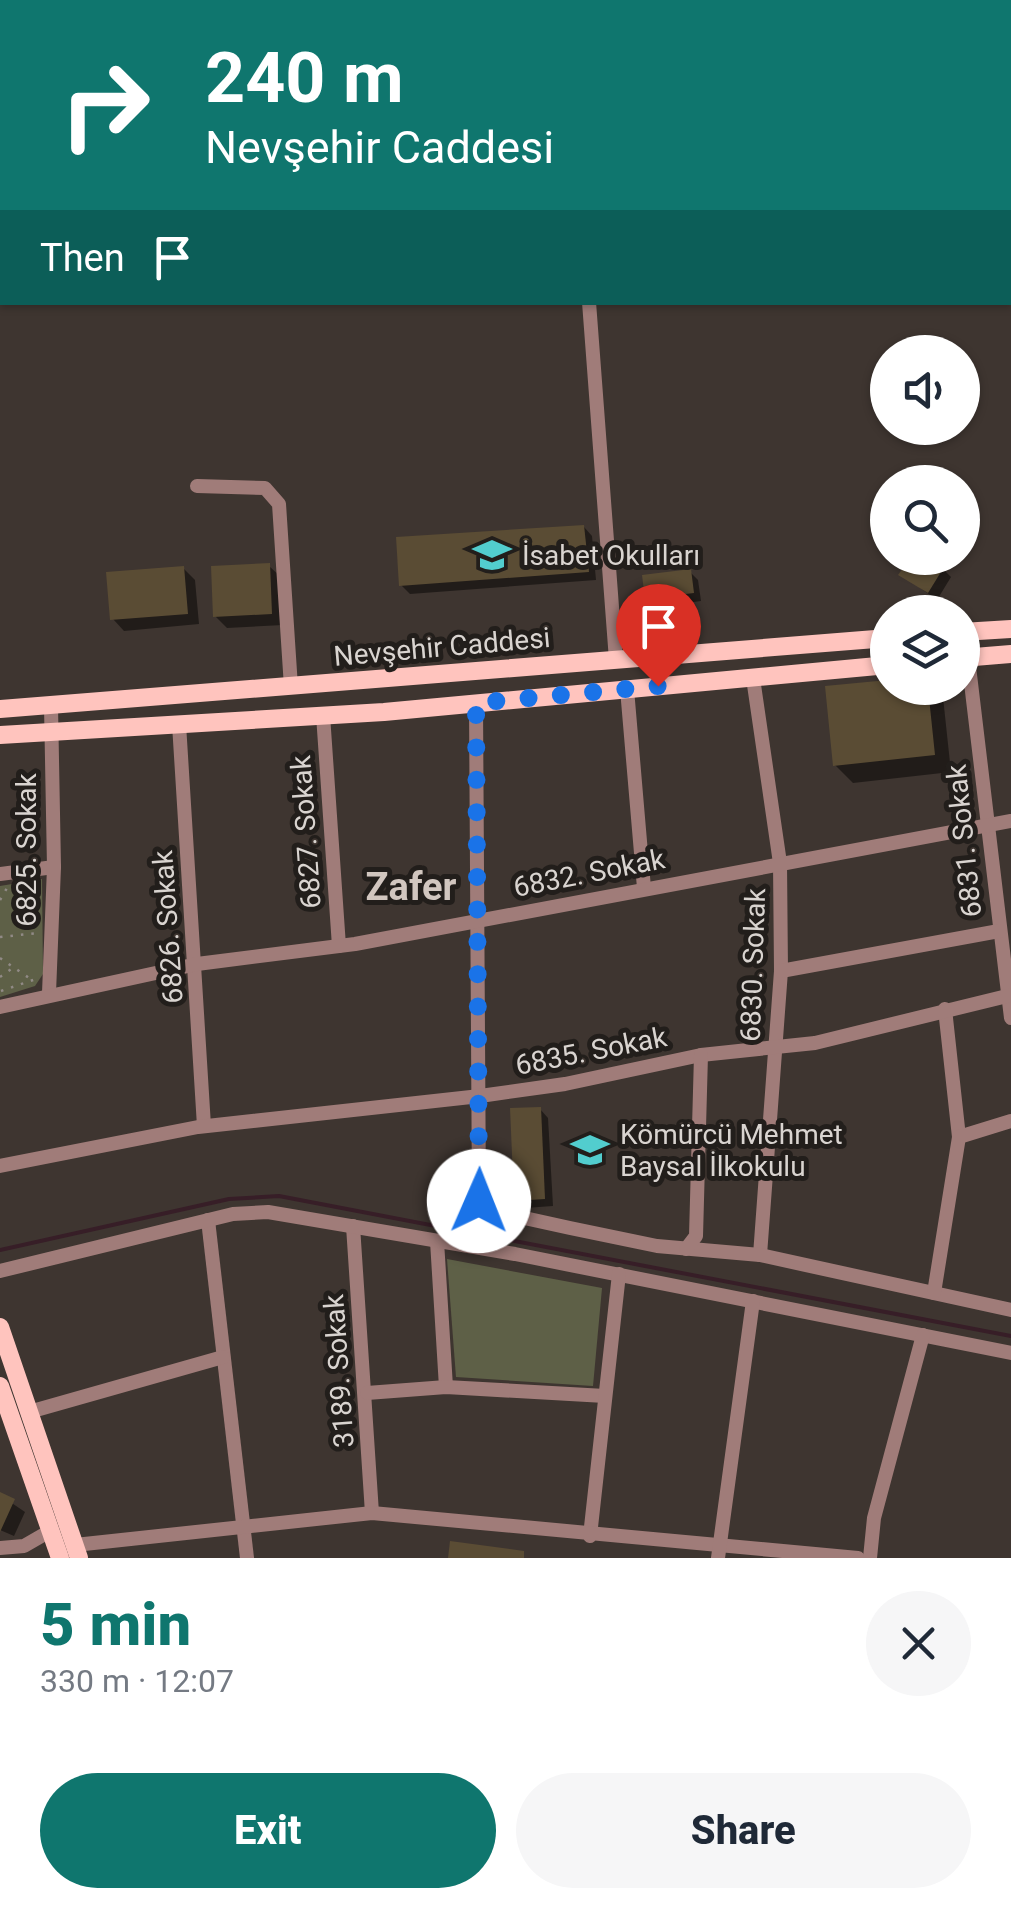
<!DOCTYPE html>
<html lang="en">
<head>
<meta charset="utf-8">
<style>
	body { margin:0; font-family:Roboto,sans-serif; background:#f6f6f7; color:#1f2937; height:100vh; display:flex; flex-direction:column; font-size:38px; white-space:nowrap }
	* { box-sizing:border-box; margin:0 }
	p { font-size:32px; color:#747a83 }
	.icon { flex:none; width:55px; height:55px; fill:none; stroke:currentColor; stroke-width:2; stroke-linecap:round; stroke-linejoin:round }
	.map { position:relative; height:1558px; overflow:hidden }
	.side { display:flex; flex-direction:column; background:#fff; flex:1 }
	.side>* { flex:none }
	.guide { position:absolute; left:0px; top:0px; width:1012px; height:305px; box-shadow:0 2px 8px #0004; background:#0f766e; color:#fff; overflow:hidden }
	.tools { position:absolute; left:870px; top:335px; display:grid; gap:20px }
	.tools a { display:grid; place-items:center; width:110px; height:110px; border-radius:50%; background:#fff; box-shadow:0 2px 8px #0004; font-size:50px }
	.pin { position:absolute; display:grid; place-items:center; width:85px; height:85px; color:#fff; margin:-102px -42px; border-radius:50% 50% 50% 0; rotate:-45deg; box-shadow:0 0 10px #0007 }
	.pin .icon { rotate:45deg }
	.me { position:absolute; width:110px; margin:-55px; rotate:1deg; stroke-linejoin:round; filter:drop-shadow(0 0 8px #0008) }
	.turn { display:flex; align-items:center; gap:35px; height:210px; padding:0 40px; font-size:45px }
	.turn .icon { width:130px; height:130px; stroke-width:2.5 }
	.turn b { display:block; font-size:70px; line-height:85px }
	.then { display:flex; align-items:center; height:95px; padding:0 40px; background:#0003; gap:20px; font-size:38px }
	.round { display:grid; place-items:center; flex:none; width:105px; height:105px; border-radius:52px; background:#f6f6f7 }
	.head { display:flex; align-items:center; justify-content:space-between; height:170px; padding:0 40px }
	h1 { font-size:60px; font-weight:800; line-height:75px; color:#0f766e }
	.cta { display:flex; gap:20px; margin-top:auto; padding:20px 40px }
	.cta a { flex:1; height:115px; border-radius:60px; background:#0f766e; color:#fff; font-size:40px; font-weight:800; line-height:115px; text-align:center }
	.cta a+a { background:#f6f6f7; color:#1f2937 }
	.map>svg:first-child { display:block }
	.green { fill:#5e6047 }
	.shadow { fill:#0007 }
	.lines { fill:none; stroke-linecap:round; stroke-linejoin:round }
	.stream { stroke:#371e27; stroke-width:4 }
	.building { fill:#5a4c34 }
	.path { stroke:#918a86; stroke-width:2.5; stroke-dasharray:2.5 8; stroke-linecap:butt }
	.minor { stroke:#a07c79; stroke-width:14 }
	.major { stroke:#ffc4be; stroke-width:18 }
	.route { stroke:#1a73e8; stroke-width:18; stroke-dasharray:0 32.4 }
	.labels { text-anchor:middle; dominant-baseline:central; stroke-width:10; stroke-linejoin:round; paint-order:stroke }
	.poi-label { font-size:28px; fill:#d9d4d0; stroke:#221e1b; text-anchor:start }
	.street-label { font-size:28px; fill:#d9d4d0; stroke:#221e1b }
	.district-label { font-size:38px; font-weight:bold; fill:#d1c6bf; stroke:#221e1b }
</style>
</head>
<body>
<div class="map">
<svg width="1011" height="1558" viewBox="0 0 1011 1558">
	<rect width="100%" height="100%" fill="#3e3530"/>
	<g class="green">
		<path d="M 42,879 L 43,974 L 35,986 L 0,997 L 0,886 Z"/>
		<path d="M 447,1259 L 602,1288 L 593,1386 L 456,1377 Z"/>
	</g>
	<g class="shadow">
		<path d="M 584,527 L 592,536 L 596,580 L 410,594 L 401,585 Z"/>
		<path d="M 913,558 L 954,559 L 945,571 L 951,577 L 937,600 L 901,574 Z"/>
		<path d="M 269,566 L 281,577 L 283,625 L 227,628 L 215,616 Z"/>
		<path d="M 183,568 L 195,580 L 199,624 L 124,631 L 113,619 Z"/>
		<path d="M 690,572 L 698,580 L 701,601 L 656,607 L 648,598 Z"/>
		<path d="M 888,688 L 934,688 L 943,697 L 951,772 L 853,783 L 835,765 Z"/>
		<path d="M 540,1109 L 548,1118 L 553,1206 L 525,1208 L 516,1199 Z"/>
		<path d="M 0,1495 L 25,1512 L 14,1536 L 0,1530 Z"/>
	</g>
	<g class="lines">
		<path class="stream" d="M 0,1250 L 229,1199 L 279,1196 L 1011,1336"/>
	</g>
	<g class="building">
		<path d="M 584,525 L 589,572 L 399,586 L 396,537 Z"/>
		<path d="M 910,558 L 941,558 L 937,562 L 944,567 L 928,593 L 898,575 Z"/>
		<path d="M 270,563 L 272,614 L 213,617 L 211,566 Z"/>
		<path d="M 184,566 L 188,614 L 110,620 L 106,572 Z"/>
		<path d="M 691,569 L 694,593 L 645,599 L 642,575 Z"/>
		<path d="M 888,680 L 888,688 L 928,688 L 935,755 L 833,766 L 825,686 Z"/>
		<path d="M 541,1107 L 545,1199 L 514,1201 L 510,1108 Z"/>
		<path d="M 0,1492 L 15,1499 L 0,1532 Z"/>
		<path d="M 450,1541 L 524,1551 L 524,1558 L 448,1558 Z"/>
	</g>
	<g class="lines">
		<g class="path">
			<path d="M 0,900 L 7,888"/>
			<path d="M 0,937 L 38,933"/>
			<path d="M 0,958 L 32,980"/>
			<path d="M 0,977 L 14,967"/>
			<path d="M 1,991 L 36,979"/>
		</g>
		<g class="minor">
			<path d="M 589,302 L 616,660"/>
			<path d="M 197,486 L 265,488 L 279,504 L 291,687"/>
			<path d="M 968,658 L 1011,1018"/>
			<path d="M 753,678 L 780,863 L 781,971 L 760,1255"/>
			<path d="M 627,689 L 644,888"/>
			<path d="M 476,703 L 479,1201 L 502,1213 L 570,1228 L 657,1246 L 760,1255 L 1011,1310"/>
			<path d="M 323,715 L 339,946"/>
			<path d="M 179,724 L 204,1126"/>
			<path d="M 0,874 L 54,867"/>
			<path d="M 781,971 L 999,931"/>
			<path d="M 49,993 L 54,867 L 51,706"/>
			<path d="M 0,1007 L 197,964 L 355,944 L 1011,821"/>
			<path d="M 945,1009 L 959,1137"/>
			<path d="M 0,1166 L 198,1127 L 480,1096 L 565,1084 L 701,1055 L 815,1043 L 1011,995"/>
			<path d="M 208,1220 L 247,1558"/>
			<path d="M 353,1226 L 372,1513"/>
			<path d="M 437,1241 L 446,1387"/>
			<path d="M 686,1249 L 696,1236 L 701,1055"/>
			<path d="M 0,1271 L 233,1214 L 268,1212 L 515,1254 L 1011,1353"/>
			<path d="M 934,1293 L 959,1137 L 1011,1121"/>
			<path d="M 367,1393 L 446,1387 L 605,1396"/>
			<path d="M 29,1412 L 223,1357"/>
			<path d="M 590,1536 L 619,1274"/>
			<path d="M 75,1545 L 372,1513 L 858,1558"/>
			<path d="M 0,1548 L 24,1546 L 50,1531"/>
			<path d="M 718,1558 L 753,1301"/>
			<path d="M 870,1558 L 874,1518 L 923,1335"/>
		</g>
		<g class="major">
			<path d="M 962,632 L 1011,629"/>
			<path d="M 962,658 L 1011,654"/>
			<path d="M 0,709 L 888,638"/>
			<path d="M 0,735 L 384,712 L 888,665"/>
			<path d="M 0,1327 L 79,1558"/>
			<path d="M 0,1386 L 60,1558"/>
		</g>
	</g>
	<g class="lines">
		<path class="route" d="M 479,1201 L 476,703 L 658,686"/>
	</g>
	<defs>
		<g id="school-bare" transform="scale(3)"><path d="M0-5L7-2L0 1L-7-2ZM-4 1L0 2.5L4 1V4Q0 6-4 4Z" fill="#52cdce" stroke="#221e1b" stroke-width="2.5" paint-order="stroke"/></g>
	</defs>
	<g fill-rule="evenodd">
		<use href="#school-bare" x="492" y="555"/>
		<use href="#school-bare" x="590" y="1150"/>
	</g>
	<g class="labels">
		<g class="poi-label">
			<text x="522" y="555">İsabet Okulları</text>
			<text x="620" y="1134">Kömürcü Mehmet<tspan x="620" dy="32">Baysal İlkokulu</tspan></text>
		</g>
		<g class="street-label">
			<text transform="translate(442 647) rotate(-5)">Nevşehir Caddesi</text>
			<text transform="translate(306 832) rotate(-94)">6827. Sokak</text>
			<text transform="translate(964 841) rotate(-96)">6831. Sokak</text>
			<text transform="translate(26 850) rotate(-90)">6825. Sokak</text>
			<text transform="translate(589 873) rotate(-11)">6832. Sokak</text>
			<text transform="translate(168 927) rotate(-94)">6826. Sokak</text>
			<text transform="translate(753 965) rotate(-88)">6830. Sokak</text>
			<text transform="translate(591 1051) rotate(-11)">6835. Sokak</text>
			<text transform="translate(339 1371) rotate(-94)">3189. Sokak</text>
		</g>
		<g class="district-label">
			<text x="411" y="887">Zafer</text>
		</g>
	</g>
</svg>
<div class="tools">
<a><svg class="icon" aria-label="sound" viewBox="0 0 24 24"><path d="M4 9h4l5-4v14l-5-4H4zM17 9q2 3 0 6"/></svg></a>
<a><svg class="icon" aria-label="search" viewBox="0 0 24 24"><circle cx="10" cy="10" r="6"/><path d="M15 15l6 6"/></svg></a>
<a><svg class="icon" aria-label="layers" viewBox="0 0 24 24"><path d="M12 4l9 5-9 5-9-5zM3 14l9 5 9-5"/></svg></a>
</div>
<div class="pin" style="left:658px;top:686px;background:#d93025"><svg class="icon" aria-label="arrive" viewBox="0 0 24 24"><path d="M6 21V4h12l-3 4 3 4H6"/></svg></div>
<svg class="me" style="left:479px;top:1201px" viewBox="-20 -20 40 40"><circle r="19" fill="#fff"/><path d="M0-13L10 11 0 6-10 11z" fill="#1a73e8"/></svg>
<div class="guide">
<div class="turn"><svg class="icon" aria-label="right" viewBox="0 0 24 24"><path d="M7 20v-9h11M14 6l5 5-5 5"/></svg><div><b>240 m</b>Nevşehir Caddesi</div></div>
<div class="then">Then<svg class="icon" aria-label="arrive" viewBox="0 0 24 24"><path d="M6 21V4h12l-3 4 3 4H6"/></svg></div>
</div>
</div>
<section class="side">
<div class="head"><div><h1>5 min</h1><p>330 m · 12:07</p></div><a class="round"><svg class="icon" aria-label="close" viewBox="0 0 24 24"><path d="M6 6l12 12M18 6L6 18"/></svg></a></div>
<div class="cta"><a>Exit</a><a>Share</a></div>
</section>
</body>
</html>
